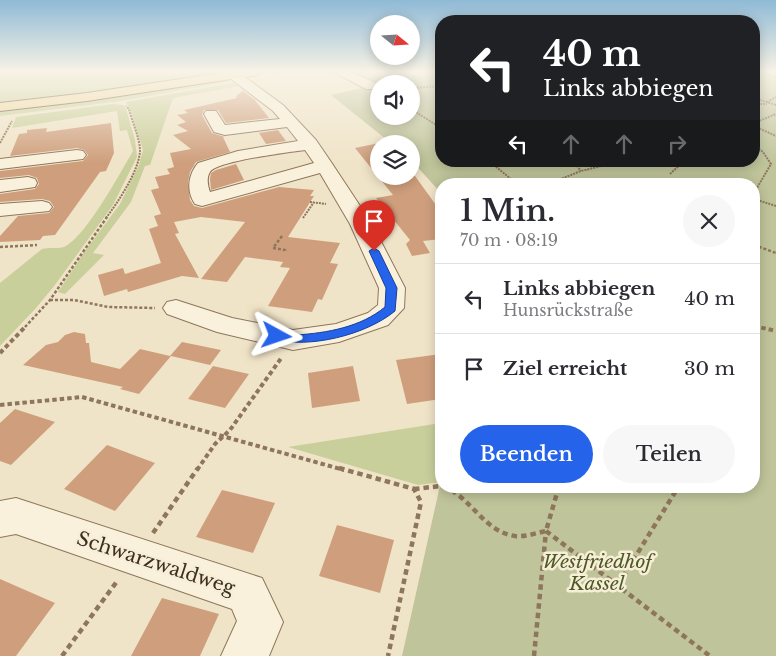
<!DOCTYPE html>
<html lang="de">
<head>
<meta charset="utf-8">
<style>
	body { margin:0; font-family:"Libre Baskerville",serif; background:#f7f7f7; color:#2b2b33; height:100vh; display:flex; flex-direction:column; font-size:19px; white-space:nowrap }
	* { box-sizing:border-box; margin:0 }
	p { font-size:16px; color:#7c7c81 }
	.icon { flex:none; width:28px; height:28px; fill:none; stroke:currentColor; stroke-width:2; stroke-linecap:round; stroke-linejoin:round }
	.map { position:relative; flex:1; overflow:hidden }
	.panel { position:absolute; left:435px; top:178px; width:325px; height:315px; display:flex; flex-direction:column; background:#fff; border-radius:20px; box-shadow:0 2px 12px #0003 }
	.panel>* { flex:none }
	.guide { position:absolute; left:435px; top:15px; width:325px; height:152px; border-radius:20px; box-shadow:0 2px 12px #0003; background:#202124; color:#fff; overflow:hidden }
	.needle { width:32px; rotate:108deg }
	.fabs { position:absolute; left:370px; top:15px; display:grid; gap:10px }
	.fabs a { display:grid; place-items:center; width:50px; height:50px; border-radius:50%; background:#fff; box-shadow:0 2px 12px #0003; font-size:25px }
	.pin { position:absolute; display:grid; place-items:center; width:42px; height:42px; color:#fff; margin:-51px -21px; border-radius:50% 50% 50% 0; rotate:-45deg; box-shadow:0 0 5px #0007 }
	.pin .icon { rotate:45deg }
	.me { position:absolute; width:55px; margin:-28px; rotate:95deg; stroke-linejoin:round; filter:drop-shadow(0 0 4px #0008) }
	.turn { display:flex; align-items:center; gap:18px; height:105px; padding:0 25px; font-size:22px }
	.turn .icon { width:65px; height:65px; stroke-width:2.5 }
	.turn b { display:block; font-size:35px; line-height:42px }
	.lanes { display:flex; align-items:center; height:48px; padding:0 25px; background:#0003; justify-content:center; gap:25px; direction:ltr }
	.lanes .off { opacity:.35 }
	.round { display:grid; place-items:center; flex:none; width:52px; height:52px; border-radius:26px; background:#f7f7f7 }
	.head { display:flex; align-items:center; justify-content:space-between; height:85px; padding:0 25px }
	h1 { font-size:30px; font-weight:600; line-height:38px }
	.primary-button { display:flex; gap:10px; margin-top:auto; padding:10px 25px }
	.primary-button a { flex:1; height:58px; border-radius:30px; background:#2563eb; color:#fff; font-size:20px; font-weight:600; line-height:58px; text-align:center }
	.primary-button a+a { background:#f7f7f7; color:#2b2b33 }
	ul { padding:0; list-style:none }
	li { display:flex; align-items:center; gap:15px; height:70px; padding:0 25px; border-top:1px solid #e1e1e2 }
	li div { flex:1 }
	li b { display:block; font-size:19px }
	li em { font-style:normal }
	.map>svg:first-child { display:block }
	.green { fill:#c9cf9b }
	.cemetery { fill:#bfc49a; fill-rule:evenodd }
	.building { fill:#cf9f7d }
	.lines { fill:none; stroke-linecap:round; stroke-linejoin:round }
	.minor-casing { stroke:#8d765c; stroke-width:2 }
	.major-casing { stroke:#5b4430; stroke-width:2 }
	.path-far3 { stroke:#8d765c; stroke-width:2; stroke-dasharray:2 1; stroke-linecap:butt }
	.path-far2 { stroke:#8d765c; stroke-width:2.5; stroke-dasharray:3 2; stroke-linecap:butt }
	.path-far1 { stroke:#8d765c; stroke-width:4; stroke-dasharray:4.5 3; stroke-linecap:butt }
	.path { stroke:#8d765c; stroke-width:4.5; stroke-dasharray:5.5 4; stroke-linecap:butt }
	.minor { fill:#faf1dc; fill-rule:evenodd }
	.major { fill:#f3d9a0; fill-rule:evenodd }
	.route { fill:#2563eb; stroke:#184099 }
	.labels { text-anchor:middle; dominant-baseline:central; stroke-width:5; stroke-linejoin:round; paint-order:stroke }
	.near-park-label { font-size:19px; font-style:italic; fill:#4d5a26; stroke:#f7eed8 }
	.near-street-label { font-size:19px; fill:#3d2e20; stroke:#f7eed8 }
</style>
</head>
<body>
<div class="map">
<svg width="776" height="656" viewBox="0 0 776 656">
	<rect width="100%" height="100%" fill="#f0e4c8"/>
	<g class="green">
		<path d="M 0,71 L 239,71 L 73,95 L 0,103 Z"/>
		<path d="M 220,81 L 231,81 L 121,101 L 0,116 L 0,110 L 80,101 Z"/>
		<path d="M 233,83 L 239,86 L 173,98 L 150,165 L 145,166 L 131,202 L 93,253 L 104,255 L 65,294 L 58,292 L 85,251 L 120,204 L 139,165 L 143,150 L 130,109 L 126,102 Z"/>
		<path d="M 113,104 L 123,105 L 126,109 L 135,140 L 137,157 L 113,205 L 55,285 L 36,308 L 0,346 L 0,283 L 42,249 C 48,247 57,249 64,247 C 86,237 120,173 133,151 L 127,130 L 120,131 L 117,111 L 12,128 L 16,117 Z"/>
		<path d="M 441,423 L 441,482 L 418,485 L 288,447 Z"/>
	</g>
	<path class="cemetery" d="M 344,71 L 441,71 L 441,161 L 754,161 L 754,71 L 776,71 L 776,656 L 402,656 L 441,481 L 441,486 L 754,486 L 754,184 L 441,184 L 441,193 L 411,160 L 411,144 L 392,144 L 331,95 L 375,85 ZM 379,84 L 411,84 L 411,116 L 379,116 Z"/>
	<g class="building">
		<path d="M 243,91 L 254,99 L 269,118 L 226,123 L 218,110 L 204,110 L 202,115 L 212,133 L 225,137 L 223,137 L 230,152 L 196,162 L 190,172 L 188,183 L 190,200 L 194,206 L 202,208 L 279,187 L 314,190 L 310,196 L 314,196 L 288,237 L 340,243 L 330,263 L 338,264 L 322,300 L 318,299 L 312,312 L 268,306 L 290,268 L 280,267 L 283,262 L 245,257 L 227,282 L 201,279 L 245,222 L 201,217 L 174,222 L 179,233 L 175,234 L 199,278 L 182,276 L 128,292 L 127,289 L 104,296 L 98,275 L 123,268 L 125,274 L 161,263 L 149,229 L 158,226 L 154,216 L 161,214 L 151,190 L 159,188 L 155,177 L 170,174 L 167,169 L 174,167 L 170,153 L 191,149 L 173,135 L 188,131 L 177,125 L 186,122 L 177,115 L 188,113 L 184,110 L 237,98 L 236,96 Z"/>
		<path d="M 111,123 L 114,153 L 106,171 L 100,172 L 55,235 L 43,236 L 40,240 L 0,242 L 0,236 L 18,216 L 49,213 L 54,207 L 50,201 L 42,199 L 0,202 L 0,194 L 35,189 L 39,184 L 37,178 L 29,175 L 0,178 L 0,171 L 83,161 L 88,155 L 84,150 L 77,148 L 10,156 L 19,134 L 27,133 L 27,130 L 47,128 L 46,132 Z"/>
		<path d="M 278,130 L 286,141 L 266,144 L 259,133 Z"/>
		<path d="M 379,143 L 379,176 L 415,176 L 441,212 L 441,239 L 423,241 L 430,253 L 412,256 L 406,244 L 410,240 L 376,198 L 393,195 L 355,148 Z"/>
		<path d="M 236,164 L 244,180 L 211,190 L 210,179 L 211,173 L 216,170 Z"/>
		<path d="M 74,332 L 85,334 L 86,343 L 89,343 L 91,362 L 120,369 L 140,349 L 170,356 L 182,342 L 221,350 L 210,365 L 171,356 L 139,394 L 120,389 L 123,387 L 23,365 L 46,345 L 58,342 L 65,335 Z"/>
		<path d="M 441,354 L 441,399 L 407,404 L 396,360 Z"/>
		<path d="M 213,366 L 249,374 L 225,408 L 188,399 Z"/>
		<path d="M 353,366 L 360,401 L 312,408 L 308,373 Z"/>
		<path d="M 15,409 L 55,422 L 11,465 L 0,461 L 0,423 Z"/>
		<path d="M 107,445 L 155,463 L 115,511 L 64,489 Z"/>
		<path d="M 222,490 L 275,503 L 253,553 L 196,537 Z"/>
		<path d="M 337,525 L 394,540 L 380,593 L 319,576 Z"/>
		<path d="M 0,579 L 55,603 L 16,656 L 0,656 Z"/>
		<path d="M 162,598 L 219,614 L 200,656 L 131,656 Z"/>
	</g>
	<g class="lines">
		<g class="minor-casing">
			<g id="minor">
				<path d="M 234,71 L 238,72 L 283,105 L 316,140 L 331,162 L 372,224 L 405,288 L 404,308 L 388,325 L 339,342 L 293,350 L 217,332 L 167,314 L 163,308 L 167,302 L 176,300 L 232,318 L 293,330 L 336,324 L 368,313 L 378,305 L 379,288 L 350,224 L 320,173 L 202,206 L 195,204 C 186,191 188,175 198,163 L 238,151 L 298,141 L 287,127 L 225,135 L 214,132 L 204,114 L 206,111 L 216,111 L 225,125 L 280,119 L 273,111 L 230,78 L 228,75 L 230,72 ZM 305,150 L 314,163 L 210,192 C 208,186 206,178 210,172 C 217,161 290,152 305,150 Z"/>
				<path d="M 332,71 L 348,71 L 376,83 L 378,86 L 376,89 L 366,89 Z"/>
				<path d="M 77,150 L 83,151 L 86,155 L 83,159 L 0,169 L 0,159 Z"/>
				<path d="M 28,177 L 35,179 L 37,183 L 35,187 L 0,192 L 0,180 Z"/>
				<path d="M 42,201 L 49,203 L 52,207 L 49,211 L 0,216 L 0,204 Z"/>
				<path d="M 16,498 L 262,578 L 283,622 L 269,656 L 221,656 L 237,621 L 232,609 L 16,534 L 0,537 L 0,501 Z"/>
			</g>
		</g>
		<g class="major-casing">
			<path id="major" d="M 234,71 L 263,71 L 257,75 L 87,101 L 0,111 L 0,103 L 87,93 Z"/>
		</g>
		<g class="path-far3">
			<path d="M 757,71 L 776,77"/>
			<path d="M 272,73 L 281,71"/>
			<path d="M 411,88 L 441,86"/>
			<path d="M 754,98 L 776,105"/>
			<path d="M 767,102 L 776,97"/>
			<path d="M 754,104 L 767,104"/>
			<path d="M 411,109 L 441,128"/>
			<path d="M 754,123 L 776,114"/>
			<path d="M 754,126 L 776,136"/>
			<path d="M 0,143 L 12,121"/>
			<path d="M 754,145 L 763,152 L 771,164 L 754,193"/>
			<path d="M 489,161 L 517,184"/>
			<path d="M 573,161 L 581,171"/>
			<path d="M 670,174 L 684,161"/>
			<path d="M 548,184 L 581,171 L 621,161"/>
			<path d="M 754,199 L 776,206"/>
			<path d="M 310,202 L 326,204"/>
			<path d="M 106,218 C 118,202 139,171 140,151 C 140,138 132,122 129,109 L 126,106"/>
			<path d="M 303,218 L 314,202"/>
		</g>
		<g class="path-far2">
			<path d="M 282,236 L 273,248 L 285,250 L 286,252"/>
			<path d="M 754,245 L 776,253"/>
			<path d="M 0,247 L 37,245"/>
			<path d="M 50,300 L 74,300 L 108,307 L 155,308"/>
			<path d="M 754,326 L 758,327"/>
			<path d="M 25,327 L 50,300 L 107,217"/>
		</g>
		<g class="path-far1">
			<path d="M 754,326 L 776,331"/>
			<path d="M 0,353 L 26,326"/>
			<path d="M 754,398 L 758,397"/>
			<path d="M 0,405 L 82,397 L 344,470"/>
			<path d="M 197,470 L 215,444 L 230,430 L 282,357"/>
		</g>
		<g class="path">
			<path d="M 339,468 L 414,489 L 421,502 L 388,656"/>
			<path d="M 443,486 C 471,497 484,532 515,536 C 526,537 536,533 546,531 L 559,486"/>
			<path d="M 414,489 L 441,486"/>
			<path d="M 546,531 L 710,656"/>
			<path d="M 153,533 L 198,468"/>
			<path d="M 618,585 L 677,489"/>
			<path d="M 62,656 L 118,580"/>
			<path d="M 534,656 L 546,531"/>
		</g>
		<use href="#minor" class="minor"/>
		<use href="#major" class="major"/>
	</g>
	<linearGradient id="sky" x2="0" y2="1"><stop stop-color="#8fbad6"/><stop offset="0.44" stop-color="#f8f3e6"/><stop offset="1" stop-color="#f8f3e6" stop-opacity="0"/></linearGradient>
	<rect width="776" height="163" fill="url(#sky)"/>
	<path class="route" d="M 374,248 L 379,251 L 397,288 L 395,311 C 366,335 309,349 273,339 L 271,336 L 273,333 C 281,331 288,336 296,335 C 327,333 361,327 385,307 L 386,288 L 369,251 Z"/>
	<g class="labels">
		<g class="near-park-label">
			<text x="597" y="561">Westfriedhof<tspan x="597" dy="22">Kassel</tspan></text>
		</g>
		<g class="near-street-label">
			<text transform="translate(156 563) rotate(18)">Schwarzwaldweg</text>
		</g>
	</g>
</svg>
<div class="fabs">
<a><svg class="needle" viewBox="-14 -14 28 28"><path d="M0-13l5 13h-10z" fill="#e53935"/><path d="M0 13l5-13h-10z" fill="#7c7c81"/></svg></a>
<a><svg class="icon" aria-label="sound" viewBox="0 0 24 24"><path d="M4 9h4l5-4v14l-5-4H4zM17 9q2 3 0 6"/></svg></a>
<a><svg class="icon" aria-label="layers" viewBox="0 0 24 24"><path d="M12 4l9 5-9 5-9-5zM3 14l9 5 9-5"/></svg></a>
</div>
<div class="pin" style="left:374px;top:251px;background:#d93025"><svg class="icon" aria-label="arrive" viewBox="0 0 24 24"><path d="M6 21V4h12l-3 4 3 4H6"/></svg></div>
<svg class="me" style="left:277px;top:336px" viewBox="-20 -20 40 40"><path d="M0-17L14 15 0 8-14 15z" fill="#2563eb" stroke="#fff" stroke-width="4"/></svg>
<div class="guide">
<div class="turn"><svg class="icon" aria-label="left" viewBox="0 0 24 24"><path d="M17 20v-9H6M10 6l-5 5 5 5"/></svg><div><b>40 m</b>Links abbiegen</div></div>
<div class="lanes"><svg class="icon" aria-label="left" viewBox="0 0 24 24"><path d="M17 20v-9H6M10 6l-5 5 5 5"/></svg><svg class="icon off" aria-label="ahead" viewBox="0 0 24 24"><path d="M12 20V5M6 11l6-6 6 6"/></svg><svg class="icon off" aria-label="ahead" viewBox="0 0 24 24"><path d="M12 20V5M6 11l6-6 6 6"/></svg><svg class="icon off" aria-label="right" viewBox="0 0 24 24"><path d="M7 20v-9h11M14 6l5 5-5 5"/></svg></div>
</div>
<section class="panel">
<div class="head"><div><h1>1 Min.</h1><p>70 m · 08:19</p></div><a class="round"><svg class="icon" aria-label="close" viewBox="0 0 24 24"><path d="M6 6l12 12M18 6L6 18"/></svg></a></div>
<ul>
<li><svg class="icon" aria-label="left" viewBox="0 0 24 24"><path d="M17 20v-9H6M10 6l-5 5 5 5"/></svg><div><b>Links abbiegen</b><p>Hunsrückstraße</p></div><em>40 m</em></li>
<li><svg class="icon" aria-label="arrive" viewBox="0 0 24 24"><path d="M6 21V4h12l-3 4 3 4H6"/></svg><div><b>Ziel erreicht</b></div><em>30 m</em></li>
</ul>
<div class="primary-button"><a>Beenden</a><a>Teilen</a></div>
</section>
</div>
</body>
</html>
